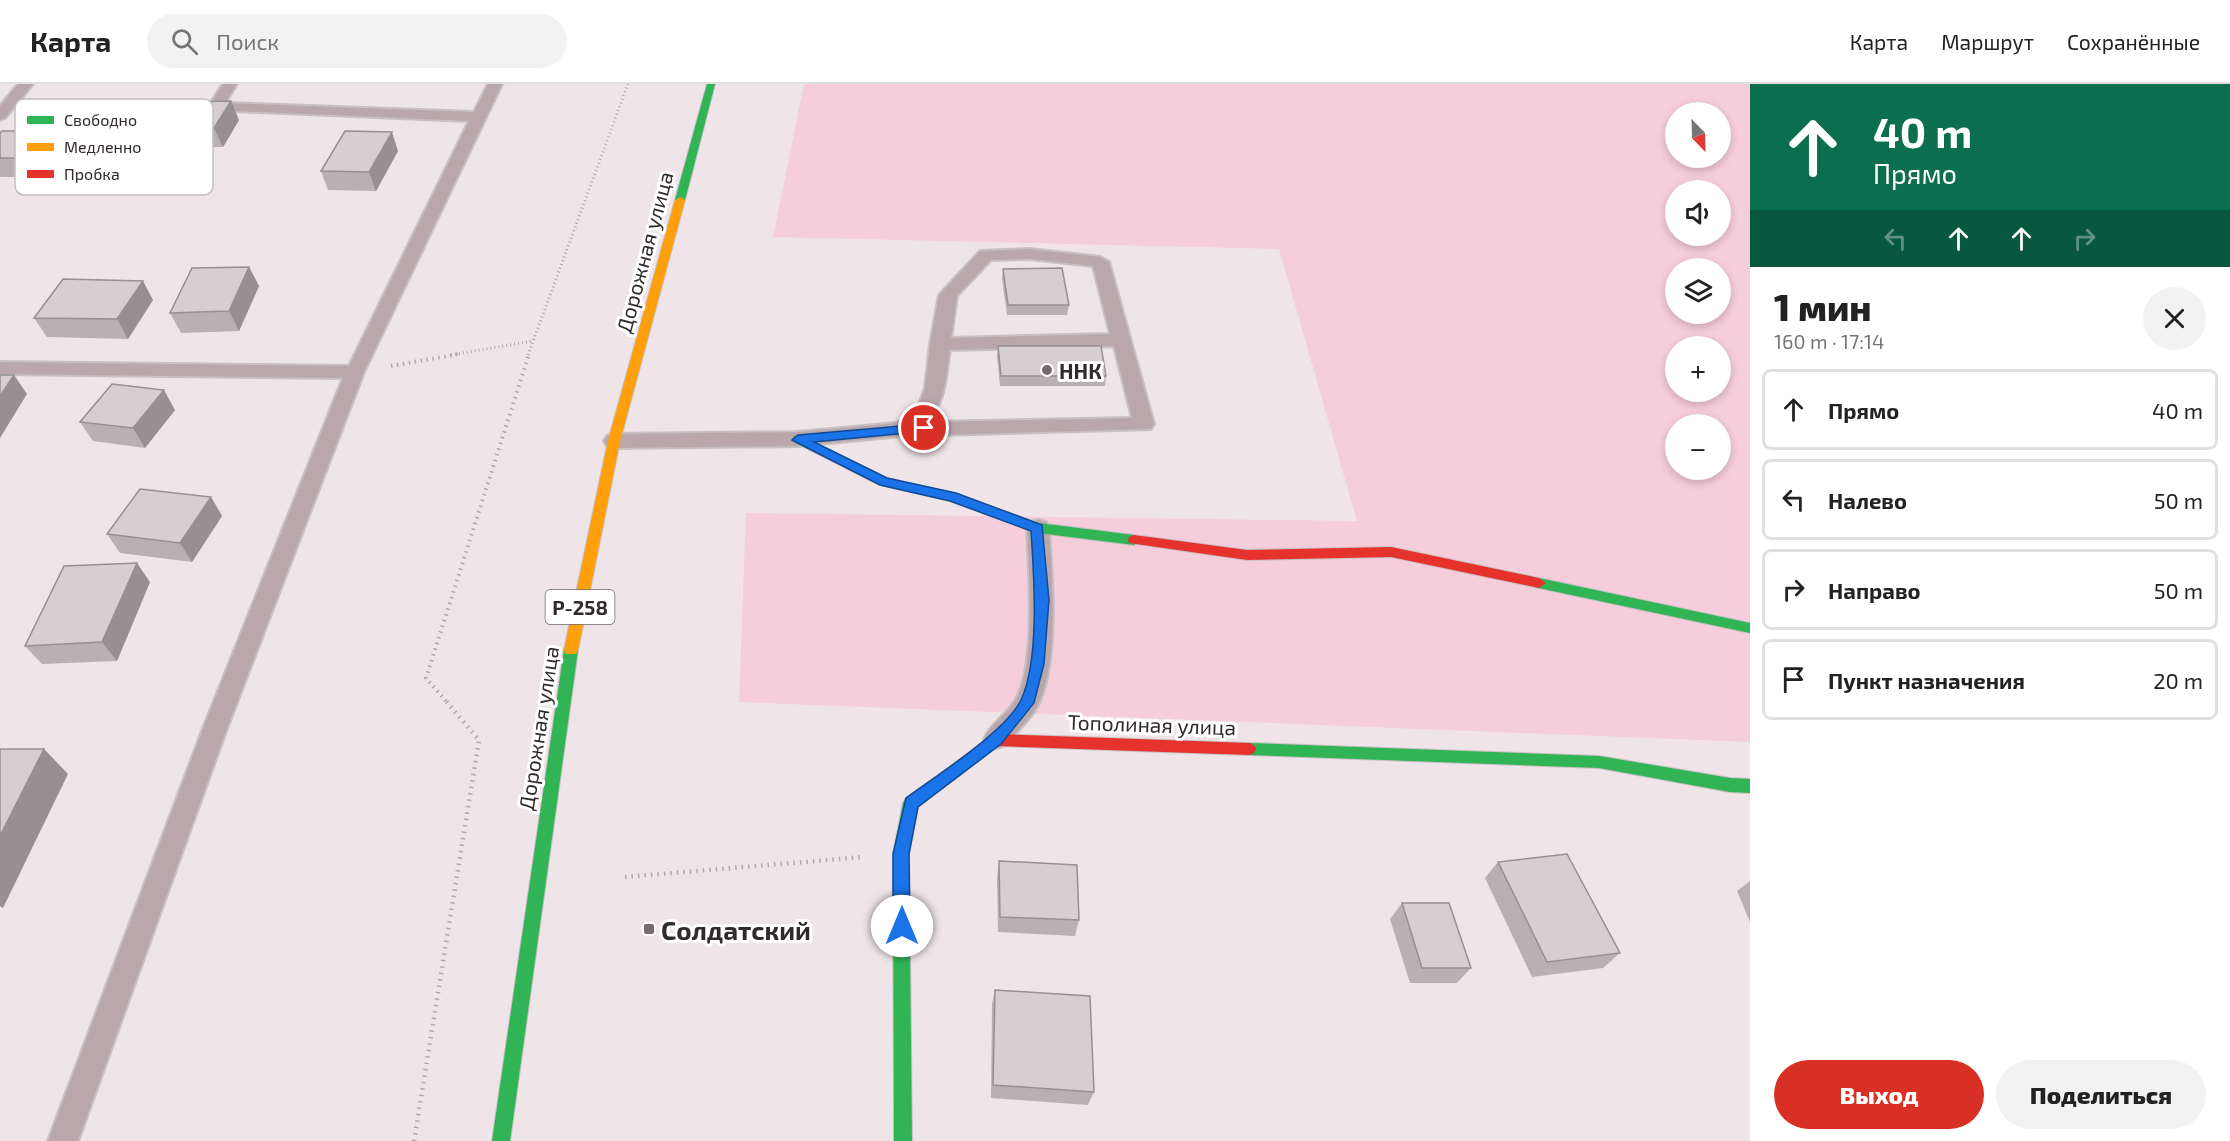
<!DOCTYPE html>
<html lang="ru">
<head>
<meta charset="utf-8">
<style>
	body { margin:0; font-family:"Exo 2",sans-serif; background:#f2f2f2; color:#222; height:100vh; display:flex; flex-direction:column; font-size:22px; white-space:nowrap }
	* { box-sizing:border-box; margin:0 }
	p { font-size:20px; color:#767676 }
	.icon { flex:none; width:33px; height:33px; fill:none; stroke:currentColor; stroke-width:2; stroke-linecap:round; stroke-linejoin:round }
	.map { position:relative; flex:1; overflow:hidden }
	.sheet { display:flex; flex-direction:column; background:#fff; width:480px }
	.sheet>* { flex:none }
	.guide { background:#0b6e4f; color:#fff; overflow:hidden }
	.needle { width:39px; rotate:157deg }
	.buttons { position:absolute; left:1665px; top:18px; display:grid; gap:12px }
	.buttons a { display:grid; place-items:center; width:66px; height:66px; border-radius:50%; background:#fff; box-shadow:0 3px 9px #0003; font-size:30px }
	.pin { position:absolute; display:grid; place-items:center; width:51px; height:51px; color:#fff; margin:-26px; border:3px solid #fff; border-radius:50%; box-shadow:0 2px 6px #0007 }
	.me { position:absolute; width:66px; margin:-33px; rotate:0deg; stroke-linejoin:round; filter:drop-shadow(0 0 4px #0008) }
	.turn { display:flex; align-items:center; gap:21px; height:126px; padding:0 24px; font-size:27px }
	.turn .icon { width:78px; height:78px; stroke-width:2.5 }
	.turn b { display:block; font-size:42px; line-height:51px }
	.lanes { display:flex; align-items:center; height:57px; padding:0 24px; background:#0003; justify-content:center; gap:30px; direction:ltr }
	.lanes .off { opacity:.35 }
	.round { display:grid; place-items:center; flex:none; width:63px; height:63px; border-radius:32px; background:#f2f2f2 }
	.head { display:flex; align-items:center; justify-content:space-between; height:102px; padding:0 24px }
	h1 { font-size:36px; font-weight:800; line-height:45px }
	.button { display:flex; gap:12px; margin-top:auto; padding:12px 24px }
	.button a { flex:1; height:69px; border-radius:36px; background:#d93025; color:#fff; font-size:24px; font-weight:800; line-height:69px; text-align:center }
	.button a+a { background:#f2f2f2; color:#222 }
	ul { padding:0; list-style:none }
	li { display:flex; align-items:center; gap:18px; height:81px; margin:0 12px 9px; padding:0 12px; border:3px solid #e0e0e0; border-radius:9px }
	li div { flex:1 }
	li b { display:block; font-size:22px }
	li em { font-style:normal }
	header { display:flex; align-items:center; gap:36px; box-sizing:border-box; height:84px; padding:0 30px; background:#fff; border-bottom:2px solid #e0e0e0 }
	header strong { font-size:28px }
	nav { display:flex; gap:33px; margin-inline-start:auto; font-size:21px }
	.search { width:420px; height:54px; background:#f2f2f2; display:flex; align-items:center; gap:15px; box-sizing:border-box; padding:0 21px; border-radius:33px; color:#767676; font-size:22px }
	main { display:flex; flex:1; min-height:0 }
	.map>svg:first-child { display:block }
	.green { fill:#f6cdda; fill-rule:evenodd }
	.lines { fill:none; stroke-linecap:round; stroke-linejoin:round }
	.lane-casing { stroke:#c8c0c3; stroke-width:4 }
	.fast-casing { stroke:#c8c0c3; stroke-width:2 }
	.slow-casing { stroke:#c8c0c3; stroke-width:2 }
	.jam-casing { stroke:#c8c0c3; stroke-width:2 }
	.path-far2 { stroke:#b3a6ab; stroke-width:3; stroke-dasharray:1 3; stroke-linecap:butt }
	.path-far1 { stroke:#b3a6ab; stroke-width:4; stroke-dasharray:1.5 4.5; stroke-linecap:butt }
	.path { stroke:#b3a6ab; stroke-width:4.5; stroke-dasharray:1.5 5; stroke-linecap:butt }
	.lane { fill:#b9a7ac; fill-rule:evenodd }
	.fast { fill:#30b455; fill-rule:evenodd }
	.slow { fill:#ff9f0a; fill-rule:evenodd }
	.jam { fill:#e5322d; fill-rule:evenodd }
	.wall { fill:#b8b1b3 }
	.shaded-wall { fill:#969092 }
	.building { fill:#d6ced0; stroke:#969092; stroke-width:1.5 }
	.route { fill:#1a73e8; stroke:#114b97; stroke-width:1.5 }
	.poi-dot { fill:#746b6e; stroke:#fff; stroke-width:2 }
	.labels { text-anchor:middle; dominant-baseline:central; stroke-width:6; stroke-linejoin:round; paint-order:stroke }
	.shield { fill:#fff; stroke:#6f6a6b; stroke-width:1.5 }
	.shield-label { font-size:20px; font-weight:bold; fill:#312a2c }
	.street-label { font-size:21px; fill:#312a2c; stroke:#fff }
	.poi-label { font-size:21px; font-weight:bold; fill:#312a2c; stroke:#fff; text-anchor:start }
	.near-poi-label { font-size:26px; font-weight:bold; fill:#312a2c; stroke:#fff; text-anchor:start }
	.key { fill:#fff; stroke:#c1bfc0; stroke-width:1.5 }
	.key-label { font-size:16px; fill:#312a2c }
</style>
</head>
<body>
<header>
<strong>Карта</strong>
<div class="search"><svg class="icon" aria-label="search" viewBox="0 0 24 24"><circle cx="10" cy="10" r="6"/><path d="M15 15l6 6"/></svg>Поиск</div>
<nav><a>Карта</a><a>Маршрут</a><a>Сохранённые</a></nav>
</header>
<main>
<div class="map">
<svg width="1750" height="1057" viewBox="0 0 1750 1057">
	<rect width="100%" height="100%" fill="#efe5e8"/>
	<path class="green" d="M 804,0 L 1750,0 L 1750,658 L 739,618 L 746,429 L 1357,437 L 1279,165 L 773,153 ZM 1676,28 L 1720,28 L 1720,74 L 1676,74 ZM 1676,106 L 1720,106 L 1720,152 L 1676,152 ZM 1676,184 L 1720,184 L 1720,230 L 1676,230 ZM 1676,262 L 1720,262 L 1720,308 L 1676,308 ZM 1676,340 L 1720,340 L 1720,386 L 1676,386 Z"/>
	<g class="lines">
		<g class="lane-casing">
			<g id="lane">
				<path d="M 18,0 L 33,0 L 5,34 L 0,36 L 0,22 Z"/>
				<path d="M 223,0 L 237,0 L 225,19 L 474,28 L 488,0 L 502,0 L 364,288 L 226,647 L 78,1057 L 48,1057 L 202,647 L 343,294 L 0,290 L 0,278 L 349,282 L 469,37 L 210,26 L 208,23 Z"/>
				<path d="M 1030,165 L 1100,173 L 1109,178 L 1154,340 L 1151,345 L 902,352 L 798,362 L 614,364 L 607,362 L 604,357 L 607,352 L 614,350 L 798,348 L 897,339 L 918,323 L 925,304 L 930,260 L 939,211 L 980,167 ZM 1030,175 L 1093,182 L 1110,250 L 951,254 L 957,212 L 991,176 ZM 1114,262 L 1132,334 L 925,338 C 946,322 946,290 950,266 Z"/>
				<path d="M 1038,436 L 1046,438 L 1049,444 C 1052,493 1060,578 1037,623 C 1032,632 1024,640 1017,648 C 1007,659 1002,668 987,662 L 984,655 C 991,639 1008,630 1016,615 C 1036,580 1029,486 1027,444 L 1030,438 Z"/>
			</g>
		</g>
		<g class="fast-casing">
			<g id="fast">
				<path d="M 707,0 L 715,0 L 685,116 L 680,119 L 675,116 Z"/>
				<path d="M 798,351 L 887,394 L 952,409 L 1039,439 L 1134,451 L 1140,456 L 1134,461 L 1038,449 L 950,417 L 880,401 L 794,358 L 792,355 L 794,352 Z"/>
				<path d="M 1539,494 L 1750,539 L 1750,549 L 1534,503 L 1532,499 L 1534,495 Z"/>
				<path d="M 571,560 L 576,562 L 578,566 L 510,1057 L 492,1057 L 564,566 L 566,562 Z"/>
				<path d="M 995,650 L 1000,652 L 1002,656 L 1000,660 L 918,723 L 909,770 L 912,1057 L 894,1057 L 893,770 L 903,719 L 906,714 Z"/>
				<path d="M 1249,659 L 1599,672 L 1730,694 L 1750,695 L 1750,709 L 1730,708 L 1599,684 L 1249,671 L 1244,669 L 1242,665 L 1244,661 Z"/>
			</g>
		</g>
		<g class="slow-casing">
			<path id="slow" d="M 680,113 L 685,116 L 620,357 L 578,566 L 576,570 L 566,570 L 564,566 L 608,357 L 675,116 Z"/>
		</g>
		<g class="jam-casing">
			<g id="jam">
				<path d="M 1134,451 L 1247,466 L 1391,463 L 1539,494 L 1546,499 L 1539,504 L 1391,473 L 1247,476 L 1129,459 L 1128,456 L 1129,453 Z"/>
				<path d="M 995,650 L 1249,659 L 1254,661 L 1256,665 L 1254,669 L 1249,671 L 995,662 L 990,660 L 988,656 L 990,652 Z"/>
			</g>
		</g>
		<g class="path-far2">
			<path d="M 451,271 L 533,257"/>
			<path d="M 528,271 L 628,0"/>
		</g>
		<g class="path-far1">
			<path d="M 391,282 L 459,270"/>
			<path d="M 446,617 L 426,594 L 529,270"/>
		</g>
		<g class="path">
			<path d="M 625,793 L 863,773"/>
			<path d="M 414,1057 L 479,656 L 444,615"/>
		</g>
		<use href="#lane" class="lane"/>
		<use href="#fast" class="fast"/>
		<use href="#slow" class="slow"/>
		<use href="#jam" class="jam"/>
	</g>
	<g class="wall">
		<path d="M 239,36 L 223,63 L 183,63 L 174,44 Z"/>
		<path d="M 46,47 L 57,66 L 35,93 L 0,93 L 0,49 Z"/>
		<path d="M 398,67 L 376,107 L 328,106 L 321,87 Z"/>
		<path d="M 249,183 L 259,202 L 239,247 L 181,249 L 170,229 Z"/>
		<path d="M 1003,185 L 1069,221 L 1067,231 L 1007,231 L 1002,195 Z"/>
		<path d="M 153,216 L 128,255 L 47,253 L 34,234 Z"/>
		<path d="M 998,262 L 1106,292 L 1105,302 L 1000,302 L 997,272 Z"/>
		<path d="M 175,326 L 145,364 L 93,357 L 80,338 Z"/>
		<path d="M 211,413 L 222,432 L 192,478 L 120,469 L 107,450 Z"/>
		<path d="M 150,498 L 117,577 L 42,580 L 25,562 Z"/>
		<path d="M 999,777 L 1079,836 L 1075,852 L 998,848 L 997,793 Z"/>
		<path d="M 1498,778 L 1620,869 L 1603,884 L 1532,893 L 1485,794 Z"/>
		<path d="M 1750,797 L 1750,838 L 1737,807 Z"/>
		<path d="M 1402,819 L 1471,884 L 1457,899 L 1410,899 L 1390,835 Z"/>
		<path d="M 995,906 L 1094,1008 L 1088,1021 L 991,1014 L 992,920 Z"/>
	</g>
	<g class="shaded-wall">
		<path d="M 231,17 L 239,36 L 223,63 L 214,44 Z"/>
		<path d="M 46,47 L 57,66 L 35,93 L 24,74 Z"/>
		<path d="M 392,48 L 398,67 L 376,107 L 369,88 Z"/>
		<path d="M 249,183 L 259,202 L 239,247 L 229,227 Z"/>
		<path d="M 143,197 L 153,216 L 128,255 L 117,235 Z"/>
		<path d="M 14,291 L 27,310 L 0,354 L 0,312 Z"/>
		<path d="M 164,306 L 175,326 L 145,364 L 133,344 Z"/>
		<path d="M 211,413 L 222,432 L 192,478 L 180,459 Z"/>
		<path d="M 137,479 L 150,498 L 117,577 L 102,558 Z"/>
		<path d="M 44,665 L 68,690 L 3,824 L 0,822 L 0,752 Z"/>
	</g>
	<g class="building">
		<path d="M 231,17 L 214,44 L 174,44 L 192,18 Z"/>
		<path d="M 2,47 L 46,47 L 24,74 L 0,74 L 0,49 Z"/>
		<path d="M 345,47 L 392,48 L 369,88 L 321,87 Z"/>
		<path d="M 249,183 L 229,227 L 170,229 L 192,184 Z"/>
		<path d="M 1062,184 L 1069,221 L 1008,221 L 1003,185 Z"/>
		<path d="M 63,195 L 143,197 L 117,235 L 34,234 Z"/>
		<path d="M 998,262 L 1101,262 L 1106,292 L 1001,292 Z"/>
		<path d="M 0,291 L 14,291 L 0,312 Z"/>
		<path d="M 112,300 L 164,306 L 133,344 L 80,338 Z"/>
		<path d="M 140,405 L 211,413 L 180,459 L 107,450 Z"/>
		<path d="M 137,479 L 102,558 L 25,562 L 64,482 Z"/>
		<path d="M 0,665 L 44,665 L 0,752 Z"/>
		<path d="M 1567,770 L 1620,869 L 1547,878 L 1498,778 Z"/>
		<path d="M 999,777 L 1077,781 L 1079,836 L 1000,833 Z"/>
		<path d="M 1402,819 L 1449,819 L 1471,884 L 1422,884 Z"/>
		<path d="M 995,906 L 1090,912 L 1094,1008 L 993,1001 Z"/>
	</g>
	<path class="route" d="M 924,340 L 928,342 L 928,347 L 814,358 L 887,394 L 956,409 L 1042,441 L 1049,516 L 1044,580 L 1034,619 L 1001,660 L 918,723 L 909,770 L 910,842 L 907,847 L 902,850 L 896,847 L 893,842 L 893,770 L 906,714 C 935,693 1006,647 1021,616 C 1040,575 1034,492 1031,447 L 950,417 L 880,401 L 792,356 L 798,351 Z"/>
	<g class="poi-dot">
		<circle cx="1047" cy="286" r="6"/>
		<rect x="643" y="839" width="12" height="12" rx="3"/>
	</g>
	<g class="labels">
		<rect class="shield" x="545.5" y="506" width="69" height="34" rx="4.5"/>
		<g class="shield-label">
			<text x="580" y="523">Р-258</text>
		</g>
		<g class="street-label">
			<text transform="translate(644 168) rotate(-75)">Дорожная улица</text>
			<text transform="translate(1152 640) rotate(2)">Тополиная улица</text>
			<text transform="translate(538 644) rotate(-81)">Дорожная улица</text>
		</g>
		<g class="poi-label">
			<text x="1059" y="286">ННК</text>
		</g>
		<g class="near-poi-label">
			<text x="661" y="845">Солдатский</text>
		</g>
	</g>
	<rect x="15" y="15" width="198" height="96" rx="9" class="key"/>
	<rect x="27" y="32" width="27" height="8" fill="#30b455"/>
	<rect x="27" y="59" width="27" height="8" fill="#ff9f0a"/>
	<rect x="27" y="86" width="27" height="8" fill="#e5322d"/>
	<g class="key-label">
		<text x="64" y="42">Свободно</text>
		<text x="64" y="69">Медленно</text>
		<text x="64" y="96">Пробка</text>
	</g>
</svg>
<div class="buttons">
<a><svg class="needle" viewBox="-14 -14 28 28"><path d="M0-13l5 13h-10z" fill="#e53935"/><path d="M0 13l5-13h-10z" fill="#767676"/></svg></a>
<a><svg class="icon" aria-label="sound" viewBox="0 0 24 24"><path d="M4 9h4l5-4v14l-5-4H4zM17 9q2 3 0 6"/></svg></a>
<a><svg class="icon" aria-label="layers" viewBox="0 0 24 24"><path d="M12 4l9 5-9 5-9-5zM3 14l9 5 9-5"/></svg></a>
<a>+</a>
<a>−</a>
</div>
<div class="pin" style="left:924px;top:344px;background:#d93025"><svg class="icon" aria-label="arrive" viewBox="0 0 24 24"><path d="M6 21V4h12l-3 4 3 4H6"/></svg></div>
<svg class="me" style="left:902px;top:842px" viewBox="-20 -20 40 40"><circle r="19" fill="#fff"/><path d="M0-13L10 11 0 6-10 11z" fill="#1a73e8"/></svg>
</div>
<section class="sheet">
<div class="guide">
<div class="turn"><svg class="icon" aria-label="ahead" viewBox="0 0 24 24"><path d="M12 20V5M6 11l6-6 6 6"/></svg><div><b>40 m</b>Прямо</div></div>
<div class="lanes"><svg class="icon off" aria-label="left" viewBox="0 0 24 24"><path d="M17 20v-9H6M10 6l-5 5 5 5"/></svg><svg class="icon" aria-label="ahead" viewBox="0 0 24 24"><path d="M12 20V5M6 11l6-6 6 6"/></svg><svg class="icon" aria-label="ahead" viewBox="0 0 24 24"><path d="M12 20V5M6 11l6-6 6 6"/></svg><svg class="icon off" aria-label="right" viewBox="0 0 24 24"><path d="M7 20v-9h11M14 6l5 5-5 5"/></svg></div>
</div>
<div class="head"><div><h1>1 мин</h1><p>160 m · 17:14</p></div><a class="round"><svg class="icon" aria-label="close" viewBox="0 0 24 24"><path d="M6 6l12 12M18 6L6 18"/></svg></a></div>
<ul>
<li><svg class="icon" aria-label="ahead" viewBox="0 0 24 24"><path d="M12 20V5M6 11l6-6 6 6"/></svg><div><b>Прямо</b></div><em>40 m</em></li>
<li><svg class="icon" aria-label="left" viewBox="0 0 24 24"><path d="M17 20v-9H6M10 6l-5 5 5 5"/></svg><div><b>Налево</b></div><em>50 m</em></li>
<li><svg class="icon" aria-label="right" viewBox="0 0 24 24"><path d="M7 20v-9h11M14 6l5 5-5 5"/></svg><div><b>Направо</b></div><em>50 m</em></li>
<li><svg class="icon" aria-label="arrive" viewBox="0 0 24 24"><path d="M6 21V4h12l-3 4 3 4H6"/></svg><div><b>Пункт назначения</b></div><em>20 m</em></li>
</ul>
<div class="button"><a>Выход</a><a>Поделиться</a></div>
</section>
</main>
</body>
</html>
